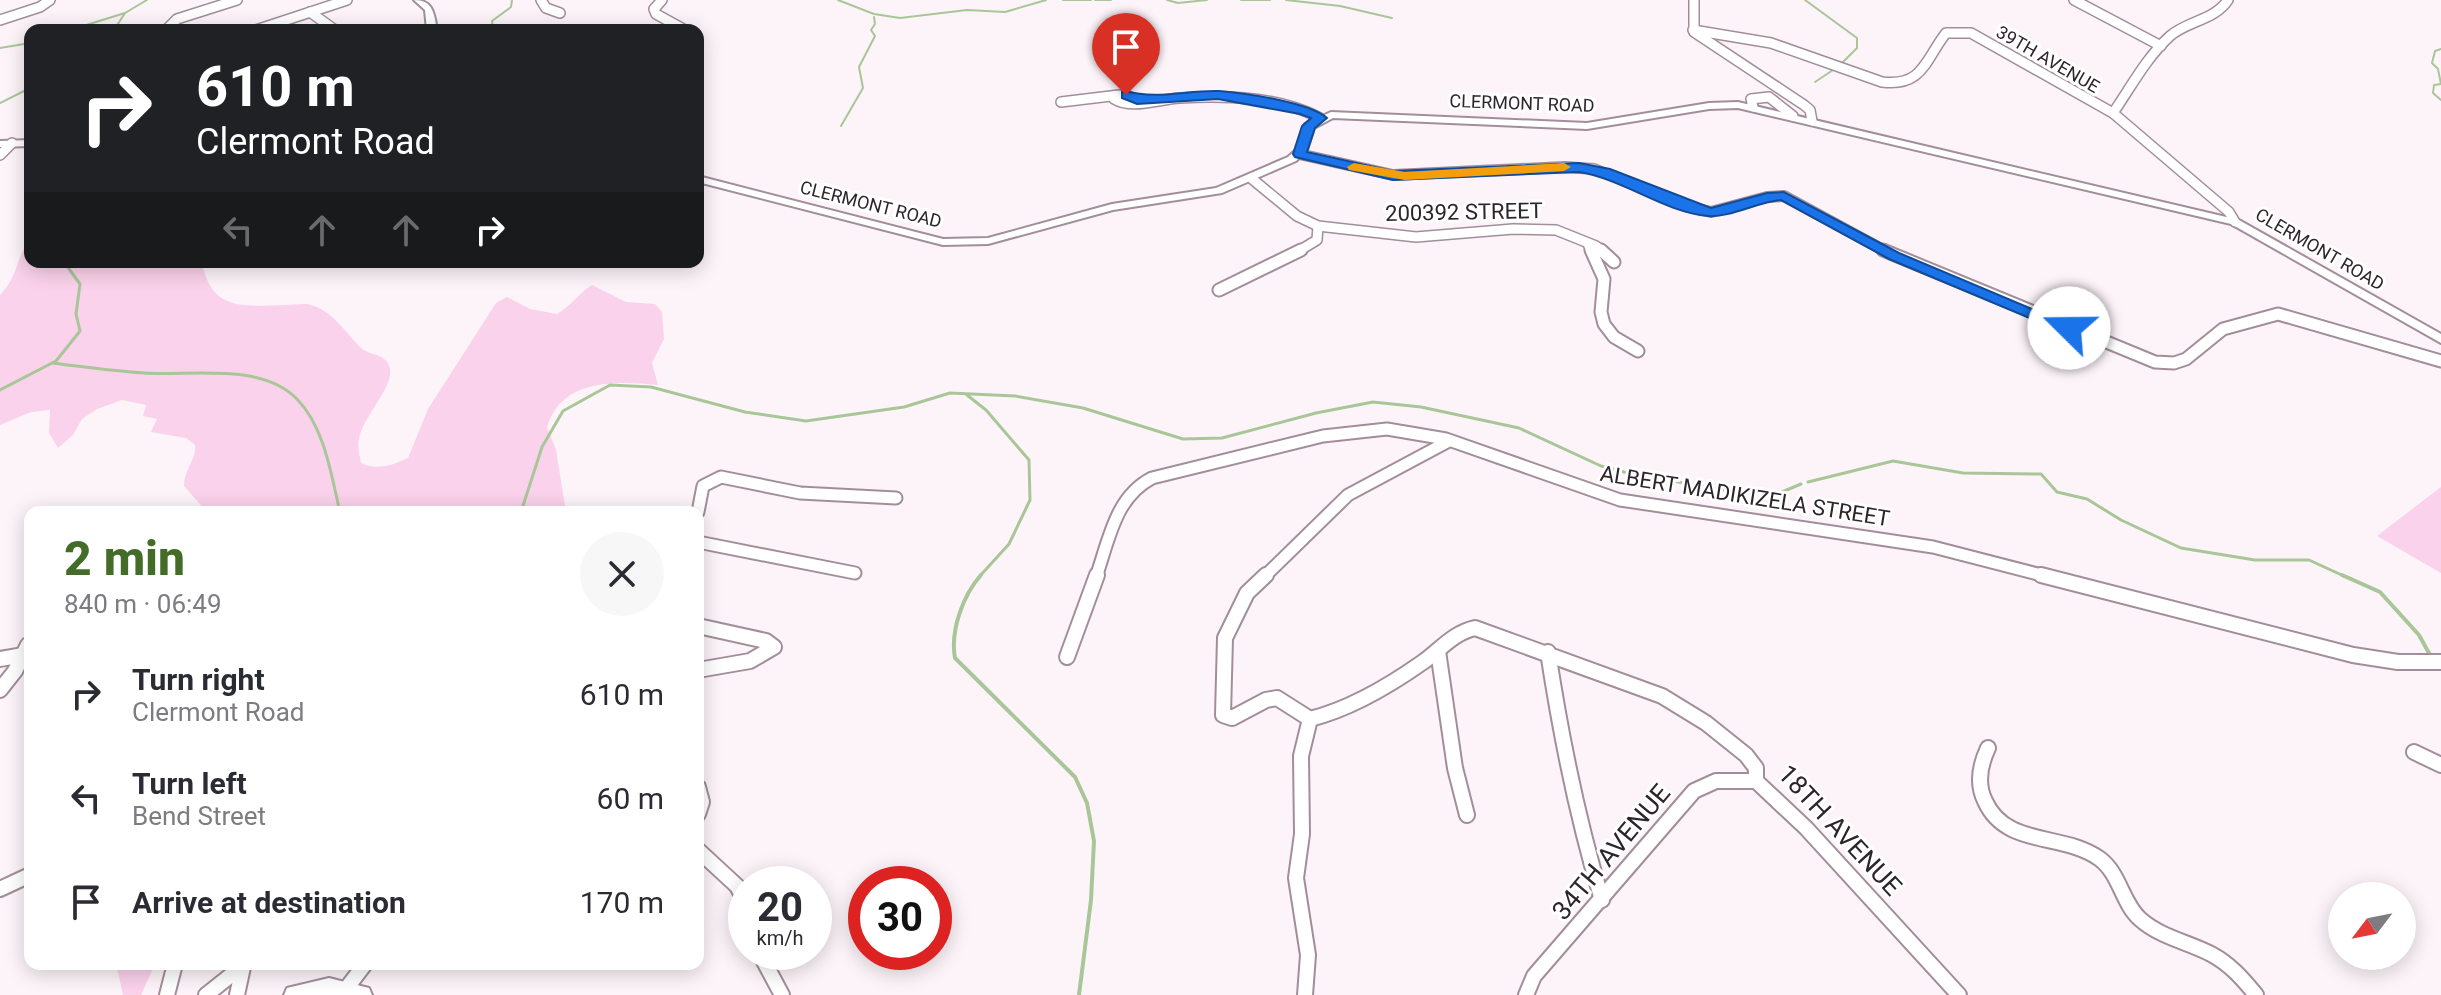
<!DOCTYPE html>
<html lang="en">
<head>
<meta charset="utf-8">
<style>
	body { margin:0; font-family:Roboto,sans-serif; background:#f7f7f7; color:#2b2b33; height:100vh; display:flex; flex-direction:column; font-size:30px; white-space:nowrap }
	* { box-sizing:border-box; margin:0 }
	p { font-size:26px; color:#7c7c81 }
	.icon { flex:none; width:44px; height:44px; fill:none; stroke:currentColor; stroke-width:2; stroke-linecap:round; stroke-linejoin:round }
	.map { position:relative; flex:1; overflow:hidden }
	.drawer { position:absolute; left:24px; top:506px; width:680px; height:464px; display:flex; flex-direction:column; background:#fff; border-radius:16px; box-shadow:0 4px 20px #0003 }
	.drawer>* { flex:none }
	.guide { position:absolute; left:24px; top:24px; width:680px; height:244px; border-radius:16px; box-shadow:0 4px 20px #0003; background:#202124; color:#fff; overflow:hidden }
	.needle { width:52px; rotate:238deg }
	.buttons { position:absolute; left:2328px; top:882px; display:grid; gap:16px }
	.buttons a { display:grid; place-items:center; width:88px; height:88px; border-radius:50%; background:#fff; box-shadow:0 4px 20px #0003; font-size:40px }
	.speed { position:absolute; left:728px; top:866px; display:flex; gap:16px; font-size:40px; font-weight:700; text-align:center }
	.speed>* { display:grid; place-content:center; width:104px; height:104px; border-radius:50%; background:#fff; box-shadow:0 4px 20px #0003; line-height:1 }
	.speed small { font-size:20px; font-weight:400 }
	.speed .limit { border:12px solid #d22; background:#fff; color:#111 }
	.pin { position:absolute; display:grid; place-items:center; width:68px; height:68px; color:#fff; margin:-82px -34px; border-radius:50% 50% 50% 0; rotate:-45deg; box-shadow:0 0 8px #0007 }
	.pin .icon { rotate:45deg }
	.me { position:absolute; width:88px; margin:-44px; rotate:292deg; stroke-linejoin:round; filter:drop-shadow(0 0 6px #0008) }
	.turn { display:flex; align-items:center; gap:28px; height:168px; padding:0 40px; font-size:36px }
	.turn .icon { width:104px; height:104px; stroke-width:2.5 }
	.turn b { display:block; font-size:56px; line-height:68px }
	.lanes { display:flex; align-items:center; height:76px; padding:0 40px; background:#0003; justify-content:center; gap:40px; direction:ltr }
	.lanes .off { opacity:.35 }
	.round { display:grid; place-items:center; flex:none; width:84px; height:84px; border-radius:42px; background:#f7f7f7 }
	.summary { display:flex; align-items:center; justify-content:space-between; height:136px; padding:0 40px }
	h1 { font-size:48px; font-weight:800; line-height:60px; color:#436c28 }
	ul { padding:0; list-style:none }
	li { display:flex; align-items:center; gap:24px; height:104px; padding:0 40px }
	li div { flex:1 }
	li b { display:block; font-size:30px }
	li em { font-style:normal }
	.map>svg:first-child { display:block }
	.green { fill:#fad2eb }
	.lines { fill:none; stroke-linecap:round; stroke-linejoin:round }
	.stream-far2 { stroke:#a9c698; stroke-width:2 }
	.stream-far1 { stroke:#a9c698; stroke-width:3 }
	.stream { stroke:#a9c698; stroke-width:4 }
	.minor-far2-casing { stroke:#a28e9a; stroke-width:12 }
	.minor-far1-casing { stroke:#a28e9a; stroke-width:15 }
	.minor-casing { stroke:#a28e9a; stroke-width:18 }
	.tertiary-casing { stroke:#a28e9a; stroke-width:4 }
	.minor-far2 { stroke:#fff; stroke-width:9 }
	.minor-far1 { stroke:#fff; stroke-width:11 }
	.minor { stroke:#fff; stroke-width:14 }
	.tertiary { fill:#fff; fill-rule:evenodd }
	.route { fill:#1a73e8; stroke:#114b97; stroke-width:2 }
	.slow { fill:#f59e0b }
	.labels { text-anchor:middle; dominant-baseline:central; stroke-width:6; stroke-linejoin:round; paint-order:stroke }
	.far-street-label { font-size:18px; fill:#2d252a; stroke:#fff }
	.street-label { font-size:22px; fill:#2d252a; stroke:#fff }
	.near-street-label { font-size:26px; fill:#2d252a; stroke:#fff }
</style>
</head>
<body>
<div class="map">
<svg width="2441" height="995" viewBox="0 0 2441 995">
	<rect width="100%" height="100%" fill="#fdf4f9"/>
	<g class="green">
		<path d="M 30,240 L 30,262 L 202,262 C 211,312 244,306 286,305 C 293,305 304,303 311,305 C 333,311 346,333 361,348 C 370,356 386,353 390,368 C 394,387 362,418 359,439 C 357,447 360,456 361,463 C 378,471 393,465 408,458 L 428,409 L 496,303 L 507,297 L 530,309 L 557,314 C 571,306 579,293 592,285 L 626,302 L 655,304 L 662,312 L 664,339 L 652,363 L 658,385 C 616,381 562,378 547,427 L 556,450 L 566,512 L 207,512 L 184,486 C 185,467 197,459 195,445 L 186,438 L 151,432 L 157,419 L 143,416 L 146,405 L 122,400 L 97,409 L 82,419 L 73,435 L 58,448 L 49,433 L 50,410 L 31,412 L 0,425 L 0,295 C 20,274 14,260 30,240 Z"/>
		<path d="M 2441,487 L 2441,573 L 2377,536 Z"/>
		<path d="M 116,964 L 155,964 L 141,995 L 123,995 Z"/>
	</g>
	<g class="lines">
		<g class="stream-far2">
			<path d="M 838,0 L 874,14 L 900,18 L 967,10 L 1005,12 L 1046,0"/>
			<path d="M 1063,0 L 1091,0"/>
			<path d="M 1095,0 L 1111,0"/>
			<path d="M 1167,0 L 1178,3 L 1207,0"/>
			<path d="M 1241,0 L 1270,0"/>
			<path d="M 1286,0 L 1340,6 L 1392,18"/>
			<path d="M 1805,0 L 1857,38 L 1857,48 L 1840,65"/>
			<path d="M 70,30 L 125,13"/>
			<path d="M 114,30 L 125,13 L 147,0"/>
			<path d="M 498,30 L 493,29 L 492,21 L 511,7 L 512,0"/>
			<path d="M 0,48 L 30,43"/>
			<path d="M 2441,49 L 2435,51 L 2432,63 L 2438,69 L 2441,84 L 2434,85 L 2433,93 L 2441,100"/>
			<path d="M 1815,82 L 1833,70"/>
			<path d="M 0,103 L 30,88"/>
			<path d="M 841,126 L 863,88 L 859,67 L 875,36 L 871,30 L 875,24 L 874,17"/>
		</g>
		<g class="stream-far1">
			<path d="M 53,363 C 83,367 114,371 144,373 C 191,376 261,362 297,399 C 325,428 331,475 340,512"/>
			<path d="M 0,390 L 56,361 L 80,331 L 76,314 L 80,284 L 64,262"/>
			<path d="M 967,395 L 986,410 L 1029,460 L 1030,500 L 1009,544 L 979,577"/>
			<path d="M 1808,482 L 1893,461 L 1963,473 L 2041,474 L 2057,492 L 2087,499 L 2121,520 L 2181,548 L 2255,560 L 2309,560 L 2346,577"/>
			<path d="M 1782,492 L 1801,484"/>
			<path d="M 521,512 L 542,447 L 563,411 L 610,385 L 651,387 L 745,412 L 806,421 L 904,407 L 950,393 L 1015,396 L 1083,408 L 1183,439 L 1222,438 L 1316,413 L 1373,402 L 1421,407 L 1519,428 L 1601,466 L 1624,472 L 1739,493 L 1762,490"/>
		</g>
		<g class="stream">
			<path d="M 981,575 C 963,595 950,631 955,658 L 1075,777 L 1087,803 L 1094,841 L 1091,900 L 1079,995"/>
			<path d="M 2342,575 L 2380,592 L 2419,635 L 2430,655"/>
		</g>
		<g class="minor-far2-casing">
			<g id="minor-far2">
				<path d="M 541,0 L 546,8 L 560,13"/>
				<path d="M 662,0 L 654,9 L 656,14 L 685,30"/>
				<path d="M 1694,0 L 1694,32 L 1804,105 L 1810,110 L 1812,121"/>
				<path d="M 2074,0 L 2161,46"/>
				<path d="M 310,12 L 335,30"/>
				<path d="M 0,20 L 40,7 L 50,0"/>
				<path d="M 166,30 L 177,19 L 237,0"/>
				<path d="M 256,30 L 347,0"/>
				<path d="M 1693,30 L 1771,43 L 1882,82 C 1923,87 1925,60 1946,33 L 1971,33 L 2113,113 L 2229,212 L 2235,222"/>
				<path d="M 1137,100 L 1126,95 L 1114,99 C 1132,110 1159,99 1180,98 C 1224,95 1281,97 1320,118"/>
				<path d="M 1061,102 L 1119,95"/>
				<path d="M 1753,107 L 1751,99 L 1769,97 L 1793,116"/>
				<path d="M 2113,113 C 2131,87 2146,58 2170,36 C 2187,21 2215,20 2228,0"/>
				<path d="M 1299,154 L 1393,175 L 1565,167 L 1594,169 L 1689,207 L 1711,212 L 1767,197 L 1784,196 L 1887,252"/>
				<path d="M 0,155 L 12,143"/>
				<path d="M 1251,178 L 1297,216 L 1318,226 L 1416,237 L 1513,229 L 1556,230 L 1596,246 L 1603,252"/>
				<path d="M 1588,244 L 1592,252"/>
				<path d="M 1297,252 L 1317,240 L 1318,226"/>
			</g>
		</g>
		<g class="minor-far1-casing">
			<g id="minor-far1">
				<path d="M 1591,250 L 1604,279 L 1601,312 L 1604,324 L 1614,337 L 1638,351"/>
				<path d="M 1601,250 L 1614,262"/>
				<path d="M 1883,250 L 2155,362 L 2174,363 L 2186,359 L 2223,329 L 2278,314 L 2441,361"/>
				<path d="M 1219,290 L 1301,250"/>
				<path d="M 698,512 L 703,486 L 721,477 L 800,493 L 896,498"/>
				<path d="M 698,542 L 855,573"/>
				<path d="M 1096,577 C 1109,540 1115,497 1152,478 L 1323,436 L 1387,429 L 1446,439 L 1620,500 L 1933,547 L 2049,577"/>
				<path d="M 1264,577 L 1348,495 L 1449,441"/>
			</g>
		</g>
		<g class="minor-casing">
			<g id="minor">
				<path d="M 1266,575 L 1247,593 L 1225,638 L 1223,715 L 1232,718 L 1266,700 L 1277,698 L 1310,719"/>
				<path d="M 2041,575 L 2353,655 L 2398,662 L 2441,662"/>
				<path d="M 698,626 L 766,641 L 774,647 L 750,661 L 698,670"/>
				<path d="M 1438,651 L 1455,768 L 1467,815"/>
				<path d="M 1548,652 C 1561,737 1577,818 1602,900"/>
				<path d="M 1067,657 L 1097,575"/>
				<path d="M 0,659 L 23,655"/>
				<path d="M 0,690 L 15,671 L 28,645"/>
				<path d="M 1310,719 C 1350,709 1389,686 1423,662 C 1440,650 1453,633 1475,628 L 1662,696 L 1706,723 L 1746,755 L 1756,768 L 1756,781 L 1806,828 L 1959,995"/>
				<path d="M 1988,748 C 1980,765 1976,783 1985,801 C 2006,848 2063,832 2100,859 C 2120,874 2122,903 2140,919 C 2160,937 2188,942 2211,954 C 2230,964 2243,979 2256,995"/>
				<path d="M 2414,752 L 2441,765"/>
				<path d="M 698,787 L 702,802 L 698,814"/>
				<path d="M 698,850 L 737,886 L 746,903"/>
				<path d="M 0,889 L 30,875"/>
				<path d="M 759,952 L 782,995"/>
				<path d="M 346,989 L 365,964"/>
				<path d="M 167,995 L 175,964"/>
				<path d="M 206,995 L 245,964"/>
				<path d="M 237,995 L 243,967"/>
				<path d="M 1305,995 L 1308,955 L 1296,878 L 1302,834 L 1301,756 L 1310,719"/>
				<path d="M 1526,995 L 1534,976 L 1694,791 L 1716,781 L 1756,781"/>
			</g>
		</g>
		<g class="tertiary-casing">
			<g id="tertiary">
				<path d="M 414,0 C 433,0 434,13 437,30 L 427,30 L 425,10 Z"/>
				<path d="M 1738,102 L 2239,220 L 2441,334 L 2441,343 L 2231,224 L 1738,108 L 1709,109 L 1587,129 L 1333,118 L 1314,128 L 1307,150 L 1296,161 L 1222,193 L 1113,210 L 988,244 L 943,245 L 698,182 L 698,176 L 943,239 L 988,238 L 1112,204 L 1216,188 L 1288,157 L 1297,149 L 1305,124 L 1331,112 L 1587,123 L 1709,103 Z"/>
				<path d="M 30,140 L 30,146 L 0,147 L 0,141 Z"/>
				<path d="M 329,978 L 369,988 L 372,995 L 284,995 L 287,988 Z"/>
			</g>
		</g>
		<use href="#minor-far2" class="minor-far2"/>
		<use href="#minor-far1" class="minor-far1"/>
		<use href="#minor" class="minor"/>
		<use href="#tertiary" class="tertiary"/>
	</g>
	<path class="route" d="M 1126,91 C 1156,100 1187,90 1219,91 C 1244,93 1309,102 1327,118 L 1315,128 L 1307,152 L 1393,171 L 1579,163 L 1610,169 L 1711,208 L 1767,193 L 1784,192 L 1899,253 L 2077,328 L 2075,332 L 2063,332 L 1889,259 L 1781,200 C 1758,202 1729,218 1708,216 C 1663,212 1624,179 1579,172 L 1393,180 L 1295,157 L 1293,154 L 1302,126 L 1311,118 L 1300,114 L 1218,99 L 1137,104 L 1122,98 L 1122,92 Z"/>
	<path class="slow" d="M 1354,163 L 1405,172 L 1564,163 L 1571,167 L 1564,171 L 1405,180 L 1349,170 L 1347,167 Z"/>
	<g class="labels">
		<g class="far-street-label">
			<text transform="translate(2048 59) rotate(30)">39TH AVENUE</text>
			<text transform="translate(1522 103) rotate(2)">CLERMONT ROAD</text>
			<text transform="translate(871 204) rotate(14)">CLERMONT ROAD</text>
			<text transform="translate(2320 249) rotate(30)">CLERMONT ROAD</text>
		</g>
		<g class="street-label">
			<text transform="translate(1464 212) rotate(-1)">200392 STREET</text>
			<text transform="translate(1745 496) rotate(9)">ALBERT MADIKIZELA STREET</text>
		</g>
		<g class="near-street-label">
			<text transform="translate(1840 830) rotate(47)">18TH AVENUE</text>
			<text transform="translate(1611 852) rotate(-50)">34TH AVENUE</text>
		</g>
	</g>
</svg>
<div class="buttons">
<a><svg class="needle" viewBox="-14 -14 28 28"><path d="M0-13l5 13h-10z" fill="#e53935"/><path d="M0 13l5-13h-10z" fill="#7c7c81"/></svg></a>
</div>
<div class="speed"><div>20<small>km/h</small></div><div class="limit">30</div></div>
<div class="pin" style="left:1126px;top:95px;background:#d93025"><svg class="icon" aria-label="arrive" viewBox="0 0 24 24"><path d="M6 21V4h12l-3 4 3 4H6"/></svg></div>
<svg class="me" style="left:2069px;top:328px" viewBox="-20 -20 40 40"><circle r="19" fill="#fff"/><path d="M0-13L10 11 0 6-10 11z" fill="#1a73e8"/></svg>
<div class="guide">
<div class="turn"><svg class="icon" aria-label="right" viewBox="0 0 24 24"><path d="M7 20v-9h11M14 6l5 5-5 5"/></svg><div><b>610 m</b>Clermont Road</div></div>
<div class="lanes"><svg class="icon off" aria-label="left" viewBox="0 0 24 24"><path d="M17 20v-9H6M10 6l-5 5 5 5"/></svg><svg class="icon off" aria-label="ahead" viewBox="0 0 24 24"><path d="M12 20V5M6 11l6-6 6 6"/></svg><svg class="icon off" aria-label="ahead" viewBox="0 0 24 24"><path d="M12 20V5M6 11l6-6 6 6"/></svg><svg class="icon" aria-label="right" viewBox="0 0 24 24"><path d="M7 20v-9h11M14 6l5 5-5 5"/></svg></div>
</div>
<section class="drawer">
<div class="summary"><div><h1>2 min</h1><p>840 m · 06:49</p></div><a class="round"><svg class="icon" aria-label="close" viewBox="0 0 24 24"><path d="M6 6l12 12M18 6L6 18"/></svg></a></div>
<ul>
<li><svg class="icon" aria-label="right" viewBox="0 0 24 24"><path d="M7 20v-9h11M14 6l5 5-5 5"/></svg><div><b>Turn right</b><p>Clermont Road</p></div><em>610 m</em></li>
<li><svg class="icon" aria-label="left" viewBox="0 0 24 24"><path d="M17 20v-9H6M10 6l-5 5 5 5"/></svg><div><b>Turn left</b><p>Bend Street</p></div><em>60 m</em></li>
<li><svg class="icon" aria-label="arrive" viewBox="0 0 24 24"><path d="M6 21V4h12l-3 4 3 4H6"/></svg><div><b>Arrive at destination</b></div><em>170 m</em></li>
</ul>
</section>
</div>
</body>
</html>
